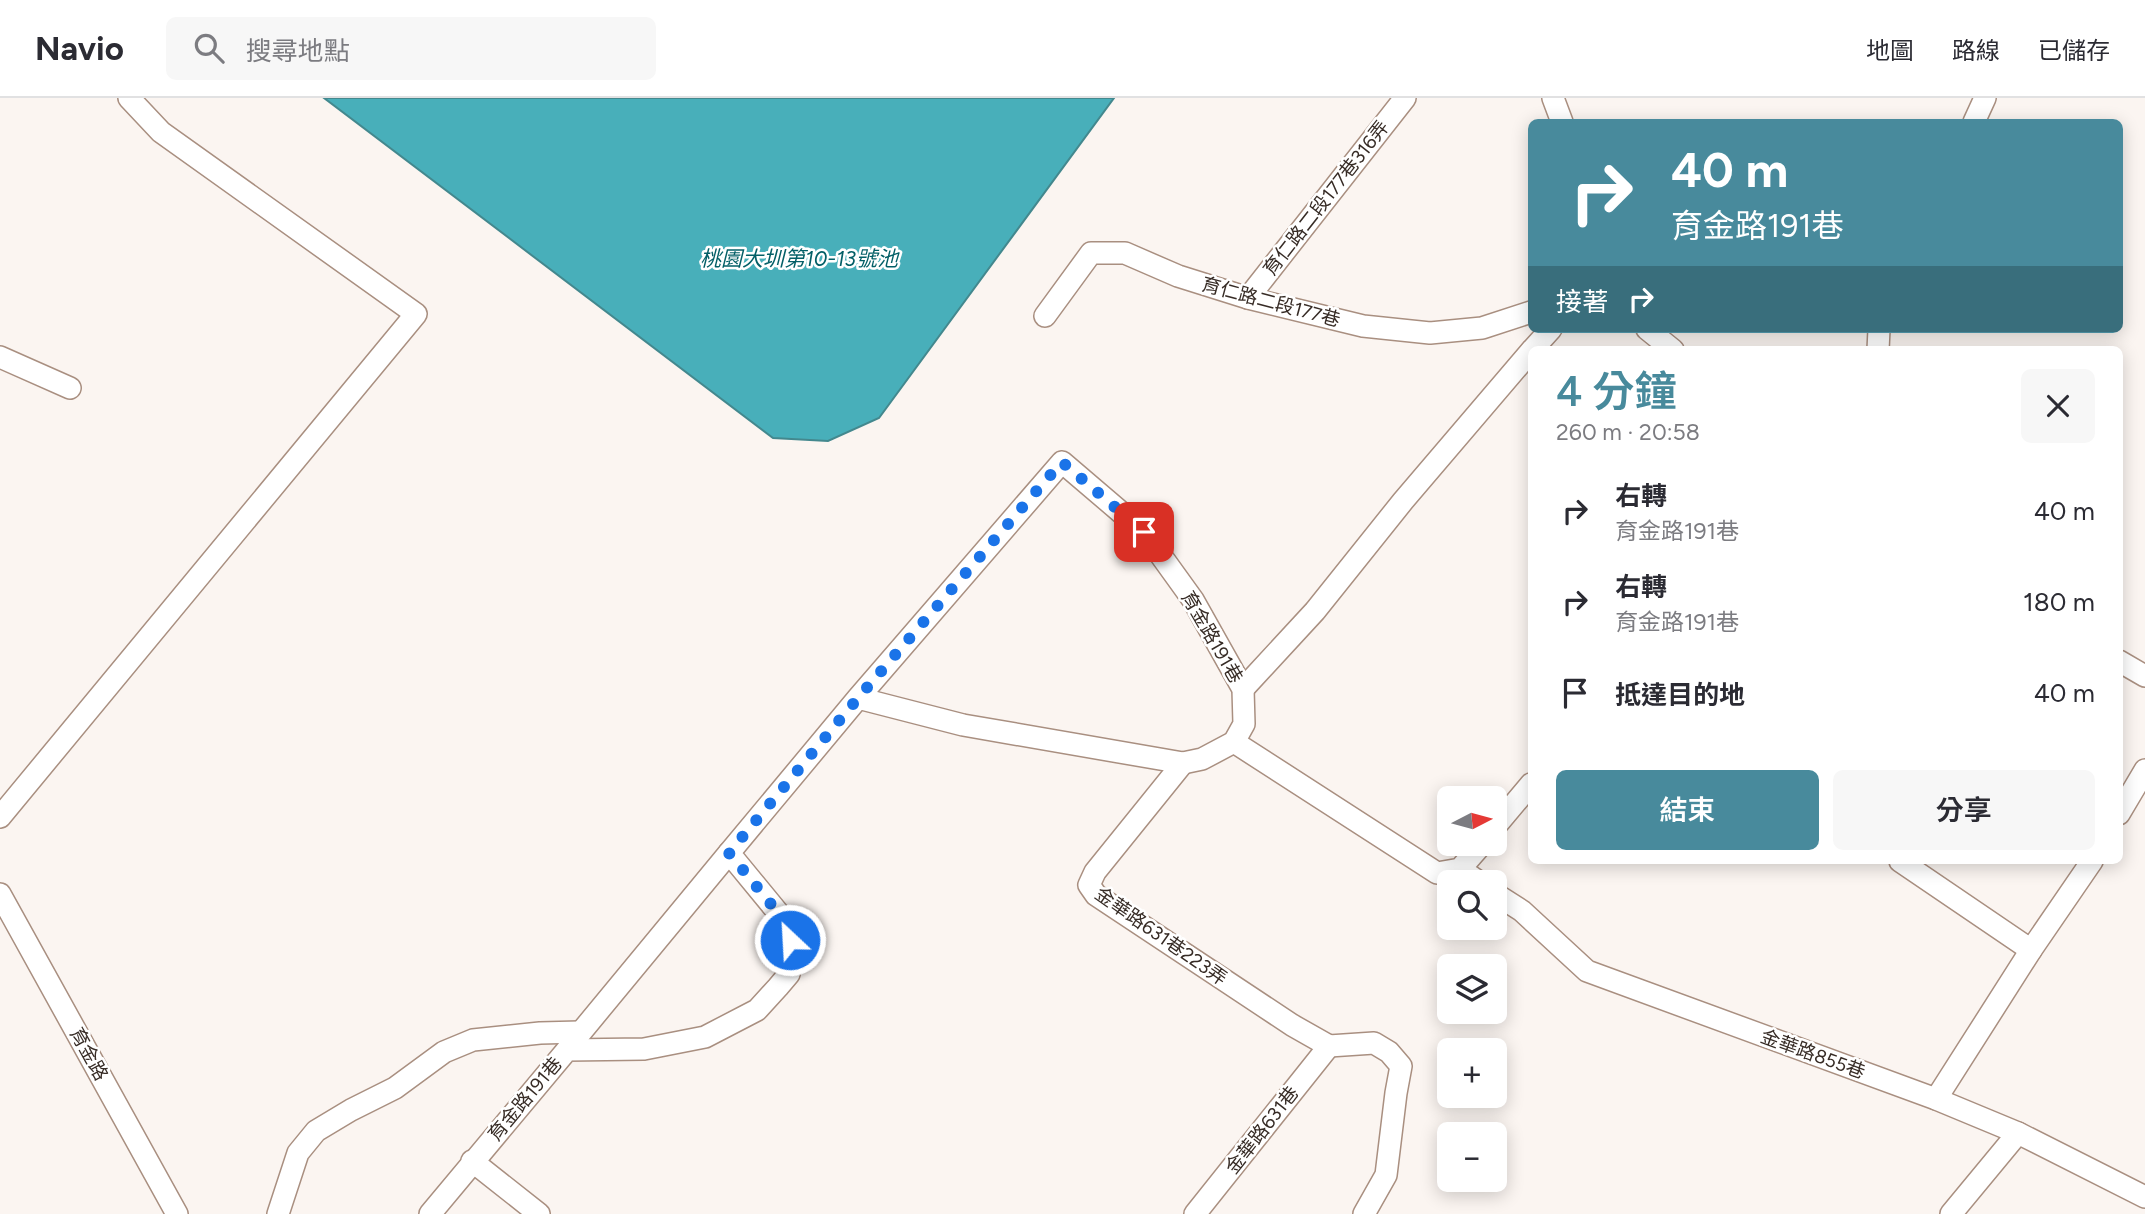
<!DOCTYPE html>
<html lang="zh-TW">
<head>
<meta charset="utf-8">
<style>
	body { margin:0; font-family:Figtree,"Noto Sans TC",sans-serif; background:#f7f7f7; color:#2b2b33; height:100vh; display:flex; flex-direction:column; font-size:26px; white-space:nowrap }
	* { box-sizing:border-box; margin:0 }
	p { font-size:23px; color:#7c7c81 }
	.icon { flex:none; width:38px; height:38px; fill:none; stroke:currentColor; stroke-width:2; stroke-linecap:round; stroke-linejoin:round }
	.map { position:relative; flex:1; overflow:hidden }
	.side { position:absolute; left:1528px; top:248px; width:595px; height:518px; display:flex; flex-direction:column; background:#fff; border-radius:10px; box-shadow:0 4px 18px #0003 }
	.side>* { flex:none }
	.guide { position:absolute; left:1528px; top:21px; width:595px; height:214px; border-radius:10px; box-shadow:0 4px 18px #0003; background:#488a9c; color:#fff; overflow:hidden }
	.needle { width:46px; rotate:84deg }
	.fabs { position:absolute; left:1437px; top:688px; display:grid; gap:14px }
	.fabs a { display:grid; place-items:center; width:70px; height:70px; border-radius:10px; background:#fff; box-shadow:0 4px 18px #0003; font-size:35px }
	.pin { position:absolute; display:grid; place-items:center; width:60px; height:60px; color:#fff; margin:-30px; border-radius:14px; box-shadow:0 4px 10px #0006 }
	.me { position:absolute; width:77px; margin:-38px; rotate:335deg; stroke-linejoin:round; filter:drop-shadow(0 0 5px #0008) }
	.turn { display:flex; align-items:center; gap:24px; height:147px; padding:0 28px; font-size:32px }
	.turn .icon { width:91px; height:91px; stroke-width:2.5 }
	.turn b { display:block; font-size:49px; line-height:60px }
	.then { display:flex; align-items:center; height:66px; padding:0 28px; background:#0003; gap:14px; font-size:26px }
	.round { display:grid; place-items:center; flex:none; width:74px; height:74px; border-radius:10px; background:#f7f7f7 }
	.overview { display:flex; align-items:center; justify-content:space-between; height:119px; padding:0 28px }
	h1 { font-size:42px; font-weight:600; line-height:52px; color:#488a9c }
	.cta { display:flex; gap:14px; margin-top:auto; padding:14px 28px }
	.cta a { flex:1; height:80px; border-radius:10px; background:#488a9c; color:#fff; font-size:28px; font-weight:600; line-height:80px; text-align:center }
	.cta a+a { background:#f7f7f7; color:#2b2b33 }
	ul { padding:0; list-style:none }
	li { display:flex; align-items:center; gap:21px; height:91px; padding:0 28px }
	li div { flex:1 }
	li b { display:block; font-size:26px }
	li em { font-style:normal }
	header { display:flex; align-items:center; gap:42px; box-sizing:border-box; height:98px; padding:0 35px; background:#fff; border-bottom:2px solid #e1e1e2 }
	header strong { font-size:33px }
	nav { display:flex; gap:38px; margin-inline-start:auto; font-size:24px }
	.search { width:490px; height:63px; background:#f7f7f7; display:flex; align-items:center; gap:18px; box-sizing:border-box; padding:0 24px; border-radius:10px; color:#7c7c81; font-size:26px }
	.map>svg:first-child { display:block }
	.water { fill:#48afba; stroke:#43888e; stroke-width:2 }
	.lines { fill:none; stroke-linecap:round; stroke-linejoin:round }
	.minor-casing { stroke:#a98f80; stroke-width:24 }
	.minor { stroke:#fff; stroke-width:21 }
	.route { stroke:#1a73e8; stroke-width:12; stroke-dasharray:0 21.6 }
	.labels { text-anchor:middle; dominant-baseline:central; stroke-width:5; stroke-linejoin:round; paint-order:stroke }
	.street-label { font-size:19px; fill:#372c26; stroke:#fff }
	.water-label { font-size:21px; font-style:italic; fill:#035f67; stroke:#fff }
</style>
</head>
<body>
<header>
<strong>Navio</strong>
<div class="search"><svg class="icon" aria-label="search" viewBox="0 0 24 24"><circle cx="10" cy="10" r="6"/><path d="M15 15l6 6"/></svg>搜尋地點</div>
<nav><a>地圖</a><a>路線</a><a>已儲存</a></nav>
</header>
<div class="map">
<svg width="2145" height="1116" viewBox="0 0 2145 1116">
	<rect width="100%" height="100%" fill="#fbf5f1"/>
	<path class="water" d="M 324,0 L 1114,0 L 879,320 L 828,343 L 773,340 Z"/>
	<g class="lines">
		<g class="minor-casing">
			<g id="minor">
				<path d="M 1553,0 L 1562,24"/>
				<path d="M 1974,24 L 1985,0"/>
				<path d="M 1248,200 L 1405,0"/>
				<path d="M 1045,218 L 1091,155 L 1125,155 L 1178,178 L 1248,200 L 1363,228 L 1430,235 L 1482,230 L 1531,214"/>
				<path d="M 1647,231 L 1673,252"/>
				<path d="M 1532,252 L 1551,231"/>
				<path d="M 1878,252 L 1879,231"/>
				<path d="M 0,259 L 70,290"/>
				<path d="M 2119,563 L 2145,578"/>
				<path d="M 1243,591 L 1315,513 L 1403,403 L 1531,253"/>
				<path d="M 1234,644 L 1437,775 L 1460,771 L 1482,746"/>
				<path d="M 1183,665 L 1095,774 L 1089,787 L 1096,797 L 1292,927 L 1329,948"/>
				<path d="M 2119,716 L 2145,672"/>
				<path d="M 0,719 L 416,216 L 161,34 L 129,0"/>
				<path d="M 1494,730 L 1531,686"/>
				<path d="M 1900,763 L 2031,852 L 2092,763"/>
				<path d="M 1460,771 L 1479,784"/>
				<path d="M 1494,795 L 1522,813 L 1587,873 L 1936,1001 L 2018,1035 L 2145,1099"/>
				<path d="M 0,796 L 177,1116"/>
				<path d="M 572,945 L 729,755"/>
				<path d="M 1329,948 L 1374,945 L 1389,954 L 1401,968 L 1396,995 L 1386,1077 L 1364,1116"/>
				<path d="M 1936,1001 L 2031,852"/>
				<path d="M 472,1063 L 539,1116"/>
				<path d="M 278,1116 L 298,1055 L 316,1033 L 351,1012 L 395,990 L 444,954 L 473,942 L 540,935 L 580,934"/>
				<path d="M 430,1116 L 567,952 L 644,951 L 705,939 L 757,912 L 778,889 L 789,876 L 792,857 L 789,828 L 729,755 L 858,600 L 1062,364 L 1144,434 L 1193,502 L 1243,591 L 1244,626 L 1234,644 L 1202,661 L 1183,665 L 963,627 L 858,600"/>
				<path d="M 1195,1116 L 1329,948"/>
				<path d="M 1951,1116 L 2018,1035"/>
			</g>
		</g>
		<use href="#minor" class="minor"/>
	</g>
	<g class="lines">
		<path class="route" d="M 790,842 L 789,828 L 729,755 L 858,600 L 1045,383 L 1062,364 L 1144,434"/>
	</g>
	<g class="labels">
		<g class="street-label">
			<text transform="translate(1326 100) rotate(-52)">育仁路二段177巷316弄</text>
			<text transform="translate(1271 204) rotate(15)">育仁路二段177巷</text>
			<text transform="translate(1212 539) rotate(60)">育金路191巷</text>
			<text transform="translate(1161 838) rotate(35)">金華路631巷223弄</text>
			<text transform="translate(89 956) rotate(61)">育金路</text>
			<text transform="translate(1813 956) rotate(20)">金華路855巷</text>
			<text transform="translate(525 1001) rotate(-50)">育金路191巷</text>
			<text transform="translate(1262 1032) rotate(-52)">金華路631巷</text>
		</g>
		<g class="water-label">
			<text x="799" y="160">桃園大圳第10-13號池</text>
		</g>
	</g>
</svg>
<div class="fabs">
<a><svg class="needle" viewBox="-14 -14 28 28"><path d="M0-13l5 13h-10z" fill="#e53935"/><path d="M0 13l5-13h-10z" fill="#7c7c81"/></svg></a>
<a><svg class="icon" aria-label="search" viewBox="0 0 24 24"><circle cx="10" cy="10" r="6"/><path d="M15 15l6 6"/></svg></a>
<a><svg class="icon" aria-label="layers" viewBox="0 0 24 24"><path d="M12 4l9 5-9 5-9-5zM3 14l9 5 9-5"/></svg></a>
<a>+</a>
<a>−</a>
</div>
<div class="pin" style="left:1144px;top:434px;background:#d93025"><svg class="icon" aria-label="arrive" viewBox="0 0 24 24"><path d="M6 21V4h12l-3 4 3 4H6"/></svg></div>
<svg class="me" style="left:790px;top:842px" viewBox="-20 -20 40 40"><circle r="17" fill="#1a73e8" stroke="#fff" stroke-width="3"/><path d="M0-11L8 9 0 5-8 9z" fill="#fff"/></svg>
<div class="guide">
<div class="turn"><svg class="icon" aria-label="right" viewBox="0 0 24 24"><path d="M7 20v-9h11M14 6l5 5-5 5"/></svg><div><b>40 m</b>育金路191巷</div></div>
<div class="then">接著<svg class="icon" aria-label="right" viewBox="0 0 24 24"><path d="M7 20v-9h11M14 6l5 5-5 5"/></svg></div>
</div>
<section class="side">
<div class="overview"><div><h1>4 分鐘</h1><p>260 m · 20:58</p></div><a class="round"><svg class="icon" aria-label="close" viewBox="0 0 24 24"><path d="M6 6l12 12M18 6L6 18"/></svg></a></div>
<ul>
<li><svg class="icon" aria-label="right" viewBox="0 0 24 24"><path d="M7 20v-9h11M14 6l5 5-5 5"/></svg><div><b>右轉</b><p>育金路191巷</p></div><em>40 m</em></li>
<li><svg class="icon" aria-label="right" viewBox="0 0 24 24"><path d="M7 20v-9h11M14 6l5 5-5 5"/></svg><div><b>右轉</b><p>育金路191巷</p></div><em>180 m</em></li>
<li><svg class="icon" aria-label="arrive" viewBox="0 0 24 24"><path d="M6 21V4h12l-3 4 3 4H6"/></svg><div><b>抵達目的地</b></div><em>40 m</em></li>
</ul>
<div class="cta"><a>結束</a><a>分享</a></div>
</section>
</div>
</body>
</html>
